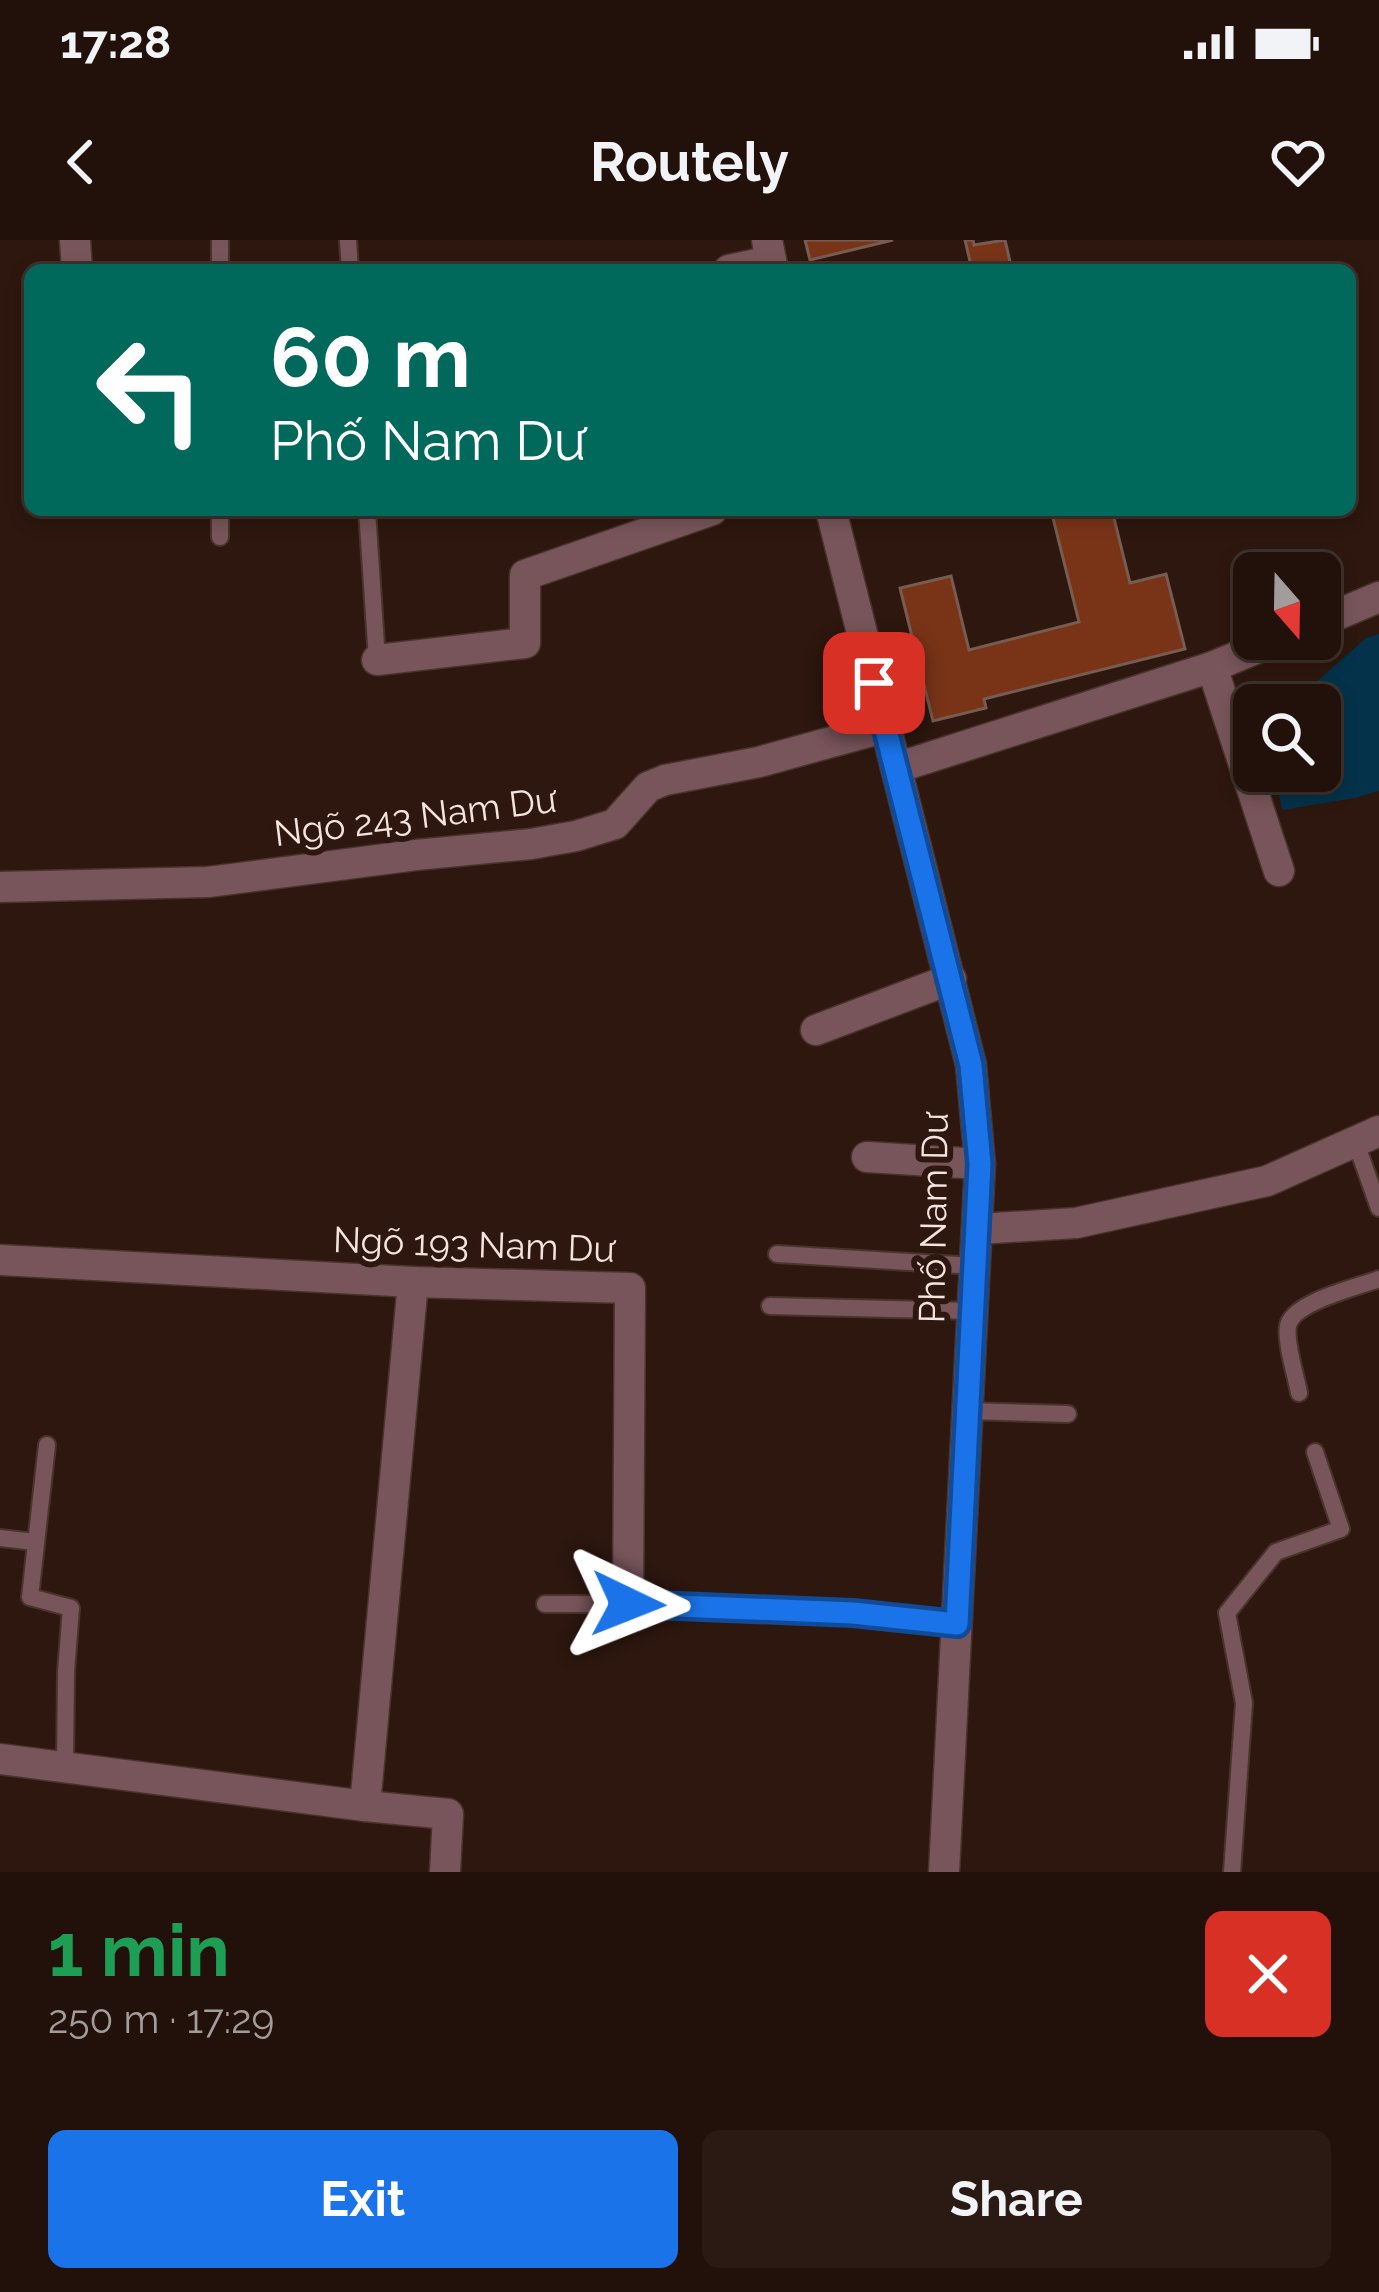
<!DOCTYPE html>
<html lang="en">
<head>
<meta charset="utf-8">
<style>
	body { margin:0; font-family:Raleway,sans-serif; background:#2a1a13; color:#f1f3f6; height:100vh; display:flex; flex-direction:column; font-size:45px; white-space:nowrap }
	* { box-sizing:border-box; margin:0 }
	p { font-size:39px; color:#a29d9c }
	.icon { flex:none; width:66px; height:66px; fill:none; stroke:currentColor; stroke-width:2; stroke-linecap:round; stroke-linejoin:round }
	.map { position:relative; height:1632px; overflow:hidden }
	.sheet { display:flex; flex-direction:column; background:#22110a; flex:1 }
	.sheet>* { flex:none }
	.guide { position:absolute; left:24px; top:24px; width:1332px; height:252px; border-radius:18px; box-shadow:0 6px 18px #0003,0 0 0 3px #3f312b; background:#00695c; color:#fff; overflow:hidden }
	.needle { width:78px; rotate:160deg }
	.buttons { position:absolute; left:1233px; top:312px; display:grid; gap:24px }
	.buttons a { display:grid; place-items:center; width:108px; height:108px; border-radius:18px; background:#22110a; box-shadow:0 6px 18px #0003,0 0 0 3px #3f312b; font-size:60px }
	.pin { position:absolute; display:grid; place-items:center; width:102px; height:102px; color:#fff; margin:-51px; border-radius:24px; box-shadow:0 6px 18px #0006 }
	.me { position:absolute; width:132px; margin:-66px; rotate:92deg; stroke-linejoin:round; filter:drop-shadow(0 0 9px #0008) }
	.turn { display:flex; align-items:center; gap:42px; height:252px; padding:0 48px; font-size:54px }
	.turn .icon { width:156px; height:156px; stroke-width:2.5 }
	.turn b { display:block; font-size:84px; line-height:102px }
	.round { display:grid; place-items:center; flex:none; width:126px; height:126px; border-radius:18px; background:#2a1a13 }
	.overview { display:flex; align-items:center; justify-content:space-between; height:204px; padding:0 48px }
	h1 { font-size:72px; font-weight:700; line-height:90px; color:#1e9e55 }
	.cta { display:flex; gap:24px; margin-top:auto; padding:24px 48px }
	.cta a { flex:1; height:138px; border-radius:18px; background:#1a73e8; color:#fff; font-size:48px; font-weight:700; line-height:138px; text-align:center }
	.cta a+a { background:#2a1a13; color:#f1f3f6 }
	.status { display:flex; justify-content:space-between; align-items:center; height:84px; padding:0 60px; background:#22110a; direction:ltr }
	.status svg { height:33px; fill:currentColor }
	header { display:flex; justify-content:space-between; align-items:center; height:156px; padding:0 48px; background:#22110a; font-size:54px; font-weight:700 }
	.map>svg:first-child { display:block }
	.water { fill:#03324a }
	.building { fill:#793418; stroke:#775c52; stroke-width:3 }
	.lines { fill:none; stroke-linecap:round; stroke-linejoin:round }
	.service-casing { stroke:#49342b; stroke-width:20 }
	.minor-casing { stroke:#49342b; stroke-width:33 }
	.tertiary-casing { stroke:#49342b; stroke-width:33 }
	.service { stroke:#78555b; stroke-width:16 }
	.minor { stroke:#78555b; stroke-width:30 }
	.tertiary { stroke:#78555b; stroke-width:30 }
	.route-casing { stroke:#114b97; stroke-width:30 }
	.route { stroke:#1a73e8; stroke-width:21 }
	.labels { text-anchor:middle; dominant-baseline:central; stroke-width:12; stroke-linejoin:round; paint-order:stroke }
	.street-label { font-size:36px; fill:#f4e3de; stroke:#2d170e }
</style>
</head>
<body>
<div class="status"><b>17:28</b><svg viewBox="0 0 49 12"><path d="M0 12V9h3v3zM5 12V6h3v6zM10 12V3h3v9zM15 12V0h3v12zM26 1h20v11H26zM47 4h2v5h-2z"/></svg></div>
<header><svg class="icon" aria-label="back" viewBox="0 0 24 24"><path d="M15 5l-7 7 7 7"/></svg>Routely<svg class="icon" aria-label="heart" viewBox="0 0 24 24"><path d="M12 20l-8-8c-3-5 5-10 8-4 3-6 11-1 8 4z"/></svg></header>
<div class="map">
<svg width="1379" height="1632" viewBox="0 0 1379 1632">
	<rect width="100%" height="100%" fill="#2d170e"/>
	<path class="water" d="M 1379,394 L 1379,551 L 1355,558 L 1282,570 L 1275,531 L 1320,531 L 1320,465 L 1317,465 L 1324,458 L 1314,444 L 1366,398 Z"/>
	<g class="building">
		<path d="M 805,0 L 893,0 L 810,20 Z"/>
		<path d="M 965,0 L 973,0 L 974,5 L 1005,0 L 1012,30 L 972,30 Z"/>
		<path d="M 1051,270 L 1112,270 L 1130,343 L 1166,334 L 1185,409 L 984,459 L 986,468 L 933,481 L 900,348 L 951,336 L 969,410 L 1079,382 Z"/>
	</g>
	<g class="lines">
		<g class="service-casing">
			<g id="service">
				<path d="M 220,0 L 220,30"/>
				<path d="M 348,0 L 350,30"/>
				<path d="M 220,270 L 220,297"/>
				<path d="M 367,270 L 377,420"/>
				<path d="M 1356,903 L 1379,968"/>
				<path d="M 777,1014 L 975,1026"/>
				<path d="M 770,1066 L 973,1071"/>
				<path d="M 1299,1153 C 1296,1136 1285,1102 1288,1086 C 1292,1062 1358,1047 1379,1039"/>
				<path d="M 968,1171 L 1068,1174"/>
				<path d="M 47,1205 L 30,1357 L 71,1368 L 66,1432 L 65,1527"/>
				<path d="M 0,1298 L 35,1302"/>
				<path d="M 545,1364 C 683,1363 820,1370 957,1384"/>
				<path d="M 1232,1632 L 1244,1463 L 1227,1373 L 1276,1312 L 1341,1289 L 1315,1212"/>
			</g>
		</g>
		<g class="minor-casing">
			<g id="minor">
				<path d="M 75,0 L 77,30"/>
				<path d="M 729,30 L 771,21"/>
				<path d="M 1320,382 L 1379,357"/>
				<path d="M 377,420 L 525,403 L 525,335 L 712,270"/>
				<path d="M 1212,427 L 1279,631"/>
				<path d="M 896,528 L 1212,427 L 1279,399"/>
				<path d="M 0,647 L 208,642 L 416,615 L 531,604 L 576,596 L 615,584 L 648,547 L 665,540 L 759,522 L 886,487"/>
				<path d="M 816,790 L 951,739"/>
				<path d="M 867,917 L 980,924"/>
				<path d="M 979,989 L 1076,983 L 1267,941 L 1379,891"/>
				<path d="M 0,1020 L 413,1042 L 630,1048 L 628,1364"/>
				<path d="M 0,1519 L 365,1566 L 448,1574 L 445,1632"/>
				<path d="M 365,1566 L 413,1042"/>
			</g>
		</g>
		<g class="tertiary-casing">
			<g id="tertiary">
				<path d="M 767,0 L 773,30"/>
				<path d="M 831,270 L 971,825 L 980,924 L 944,1632"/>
			</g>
		</g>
		<use href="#service" class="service"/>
		<use href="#minor" class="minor"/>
		<use href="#tertiary" class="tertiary"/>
	</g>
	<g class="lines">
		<g class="route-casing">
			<path id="route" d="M 628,1364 L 853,1373 L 957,1384 L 980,924 L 971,825 L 874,443"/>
		</g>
		<use href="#route" class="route"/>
	</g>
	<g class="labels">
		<g class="street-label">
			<text transform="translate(415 576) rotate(-7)">Ngõ 243 Nam Dư</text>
			<text transform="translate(933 978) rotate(-89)">Phố Nam Dư</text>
			<text transform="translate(474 1004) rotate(2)">Ngõ 193 Nam Dư</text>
		</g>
	</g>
</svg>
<div class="buttons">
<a><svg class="needle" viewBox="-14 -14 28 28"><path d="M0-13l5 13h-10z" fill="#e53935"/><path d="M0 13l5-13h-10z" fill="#a29d9c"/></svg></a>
<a><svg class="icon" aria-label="search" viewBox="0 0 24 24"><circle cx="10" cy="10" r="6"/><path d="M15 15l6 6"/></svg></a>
</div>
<div class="pin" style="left:874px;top:443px;background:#d93025"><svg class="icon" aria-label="arrive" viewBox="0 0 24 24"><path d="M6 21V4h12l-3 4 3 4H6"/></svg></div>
<svg class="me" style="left:628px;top:1364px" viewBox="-20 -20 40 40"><path d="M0-17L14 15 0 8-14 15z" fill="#1a73e8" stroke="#fff" stroke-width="4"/></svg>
<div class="guide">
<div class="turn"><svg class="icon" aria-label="left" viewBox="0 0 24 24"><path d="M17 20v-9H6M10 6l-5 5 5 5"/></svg><div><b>60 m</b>Phố Nam Dư</div></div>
</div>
</div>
<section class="sheet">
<div class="overview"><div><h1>1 min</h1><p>250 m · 17:29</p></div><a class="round" style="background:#d93025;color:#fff"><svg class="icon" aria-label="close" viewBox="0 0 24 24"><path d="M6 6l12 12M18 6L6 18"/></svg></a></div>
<div class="cta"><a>Exit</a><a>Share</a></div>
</section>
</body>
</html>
